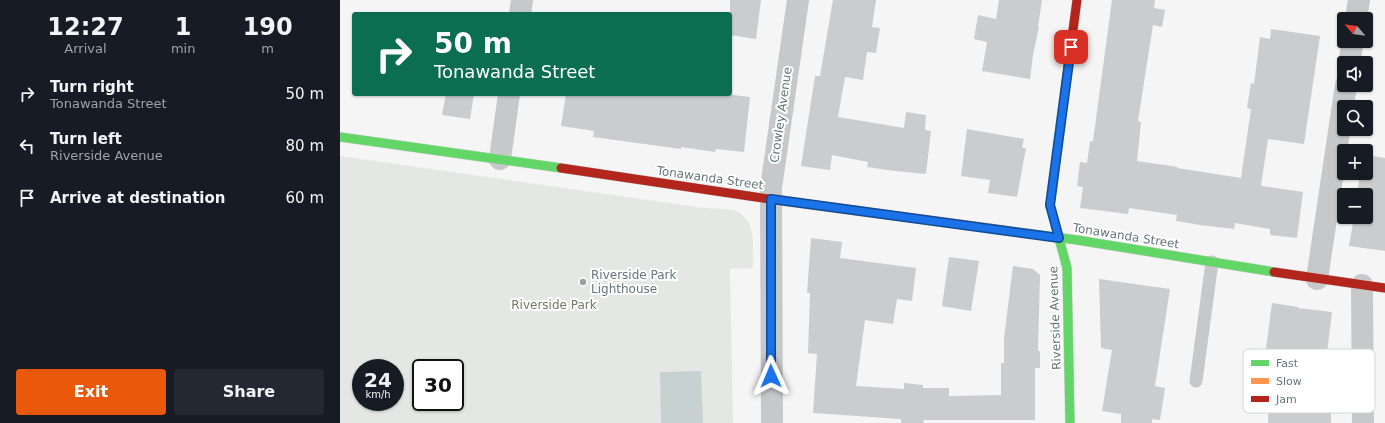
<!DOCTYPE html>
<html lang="en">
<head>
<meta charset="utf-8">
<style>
	body { margin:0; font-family:"DejaVu Sans",sans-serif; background:#242831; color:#f1f3f6; height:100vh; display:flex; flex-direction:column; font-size:15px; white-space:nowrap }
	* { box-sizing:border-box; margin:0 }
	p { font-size:13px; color:#9ea1a6 }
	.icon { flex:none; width:22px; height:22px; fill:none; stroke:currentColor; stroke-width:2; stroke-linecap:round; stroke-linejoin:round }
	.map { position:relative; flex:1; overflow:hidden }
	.sheet { display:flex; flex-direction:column; background:#171b24; width:340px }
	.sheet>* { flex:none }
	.guide { position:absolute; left:12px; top:12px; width:380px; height:84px; border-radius:4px; box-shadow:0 1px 3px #0004; background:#0b6e4f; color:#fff; overflow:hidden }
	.needle { width:26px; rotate:299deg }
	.buttons { position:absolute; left:997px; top:12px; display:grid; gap:8px }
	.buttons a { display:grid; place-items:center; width:36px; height:36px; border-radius:4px; background:#171b24; box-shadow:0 1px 3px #0004; font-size:20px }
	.speed { position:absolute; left:12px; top:359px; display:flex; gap:8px; font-size:20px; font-weight:700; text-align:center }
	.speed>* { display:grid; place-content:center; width:52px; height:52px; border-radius:50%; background:#171b24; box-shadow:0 1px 3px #0004; line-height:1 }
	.speed small { font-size:10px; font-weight:400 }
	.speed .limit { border:2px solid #111; border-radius:6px; background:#fff; color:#111 }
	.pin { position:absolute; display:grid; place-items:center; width:34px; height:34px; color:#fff; margin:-17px; border-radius:8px; box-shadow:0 2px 6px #0006 }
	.me { position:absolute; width:44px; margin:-22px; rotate:359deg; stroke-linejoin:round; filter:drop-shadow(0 0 3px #0008) }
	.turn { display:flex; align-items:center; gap:14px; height:84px; padding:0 16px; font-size:18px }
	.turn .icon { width:52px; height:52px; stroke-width:2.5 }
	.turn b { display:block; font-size:28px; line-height:34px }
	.eta { display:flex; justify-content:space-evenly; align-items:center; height:68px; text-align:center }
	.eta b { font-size:24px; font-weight:700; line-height:28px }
	.action { display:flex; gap:8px; margin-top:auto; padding:8px 16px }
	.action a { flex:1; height:46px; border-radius:4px; background:#ea580c; color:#fff; font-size:16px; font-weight:700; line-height:46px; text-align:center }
	.action a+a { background:#242831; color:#f1f3f6 }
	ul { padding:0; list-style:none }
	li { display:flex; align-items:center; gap:12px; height:52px; padding:0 16px }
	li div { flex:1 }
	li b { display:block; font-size:15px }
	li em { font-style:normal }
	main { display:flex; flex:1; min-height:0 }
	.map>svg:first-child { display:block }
	.green { fill:#e4e7e3; fill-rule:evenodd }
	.water { fill:#c8d1d2 }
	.building { fill:#cbcccd }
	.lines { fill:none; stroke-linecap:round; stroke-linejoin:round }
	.fast-casing { stroke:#d0d1d2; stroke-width:10 }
	.slow-casing { stroke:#d0d1d2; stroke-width:10 }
	.jam-casing { stroke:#d0d1d2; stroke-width:10 }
	.lane { stroke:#c6c8c9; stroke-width:13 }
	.street { stroke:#c6c8c9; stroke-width:22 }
	.fast { stroke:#63d668; stroke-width:9 }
	.slow { stroke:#ff974d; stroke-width:9 }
	.jam { stroke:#b3261e; stroke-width:9 }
	.route-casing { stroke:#114b97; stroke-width:10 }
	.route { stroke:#1a73e8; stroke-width:7 }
	.poi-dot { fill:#97a2a6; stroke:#fff; stroke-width:1.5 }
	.labels { text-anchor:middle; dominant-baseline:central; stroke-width:4; stroke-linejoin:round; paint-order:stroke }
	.street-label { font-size:12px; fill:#65767b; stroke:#fff }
	.poi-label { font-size:12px; fill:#65767b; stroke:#fff; text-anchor:start }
	.park-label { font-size:12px; fill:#6e7967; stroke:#fff }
	.key { fill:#fff; stroke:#d1d6d7; stroke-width:1 }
	.key-label { font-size:11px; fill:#65767b }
</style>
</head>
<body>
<main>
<section class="sheet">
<div class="eta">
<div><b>12:27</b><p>Arrival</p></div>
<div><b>1</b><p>min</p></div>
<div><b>190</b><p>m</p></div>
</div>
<ul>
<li><svg class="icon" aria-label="right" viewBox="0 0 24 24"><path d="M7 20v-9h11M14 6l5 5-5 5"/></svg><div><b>Turn right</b><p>Tonawanda Street</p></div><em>50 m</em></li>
<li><svg class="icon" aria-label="left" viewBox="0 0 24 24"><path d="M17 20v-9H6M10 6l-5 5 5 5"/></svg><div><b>Turn left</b><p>Riverside Avenue</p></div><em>80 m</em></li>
<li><svg class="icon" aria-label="arrive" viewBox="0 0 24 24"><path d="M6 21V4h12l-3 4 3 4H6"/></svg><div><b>Arrive at destination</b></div><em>60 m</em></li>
</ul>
<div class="action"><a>Exit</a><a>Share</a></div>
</section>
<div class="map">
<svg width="1045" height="423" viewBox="0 0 1045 423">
	<rect width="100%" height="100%" fill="#f5f5f5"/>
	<path class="green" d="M 0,156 L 364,208 C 373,209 388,208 396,211 C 417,220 413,249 413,268 L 390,269 L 393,423 L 0,423 ZM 21,368 L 55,368 L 55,402 L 21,402 ZM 81,368 L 115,368 L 115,402 L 81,402 Z"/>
	<path class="water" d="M 361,371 L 363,423 L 321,423 L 320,372 Z"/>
	<g class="building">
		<path d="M 390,0 L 421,0 L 416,39 L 390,35 Z"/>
		<path d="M 493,0 L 536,0 L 532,27 L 540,28 L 536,53 L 527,52 L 523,80 L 505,77 L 498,117 L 564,128 L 566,112 L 586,115 L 585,130 L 591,131 L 586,174 L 555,171 L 527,167 L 528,162 L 492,155 L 490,170 L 461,166 L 475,76 L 480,76 Z"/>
		<path d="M 659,0 L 702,0 L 698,27 L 699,27 L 693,55 L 690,79 L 642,71 L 647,42 L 634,39 L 638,15 L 656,19 Z"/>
		<path d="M 772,0 L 815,0 L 814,8 L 825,10 L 822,27 L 813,25 L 798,121 L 801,122 L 797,161 L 838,167 L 837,168 L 901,178 L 911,109 L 907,108 L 911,83 L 914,84 L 920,37 L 930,39 L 931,29 L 980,36 L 964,144 L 928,139 L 921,186 L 963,192 L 957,238 L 930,235 L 930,229 L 895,223 L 894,229 L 860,225 L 836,221 L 837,215 L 789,208 L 788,214 L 740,208 L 743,187 L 737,186 L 740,162 L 747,163 L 750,141 L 753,141 Z"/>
		<path d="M 106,94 L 134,94 L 130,119 L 102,115 Z"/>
		<path d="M 226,94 L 385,94 L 410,97 L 404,152 L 376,149 L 375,152 L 341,147 L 341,149 L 253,137 L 254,131 L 221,126 Z"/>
		<path d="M 627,129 L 684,139 L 682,148 L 686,148 L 677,197 L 648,193 L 650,180 L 621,176 Z"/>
		<path d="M 1026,155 L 1045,158 L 1045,251 L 1009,246 L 1014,217 L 1026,217 L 1026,195 L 1017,195 L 1020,173 L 1026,173 Z"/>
		<path d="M 471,238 L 502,242 L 500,258 L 576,268 L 572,301 L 557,299 L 553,324 L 525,320 L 516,386 L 564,389 L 564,383 L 583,385 L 583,388 L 609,388 L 609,396 L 661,395 L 661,363 L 664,363 L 664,338 L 673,266 L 693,269 L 700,275 L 698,351 L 700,351 L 700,368 L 695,368 L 695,420 L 584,420 L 583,423 L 561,423 L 561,419 L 473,413 L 477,354 L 468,353 L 470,293 L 467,293 Z"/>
		<path d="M 609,257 L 639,261 L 631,311 L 602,306 Z"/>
		<path d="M 759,279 L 830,289 L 815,386 L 825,388 L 820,420 L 812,419 L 812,423 L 781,423 L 781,414 L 762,411 L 772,350 L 761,348 Z"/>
		<path d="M 932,303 L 958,307 L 958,308 L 992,312 L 982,395 L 991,395 L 991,423 L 928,423 L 929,365 L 924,364 Z"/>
	</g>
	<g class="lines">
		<g class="fast-casing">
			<g id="fast">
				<path d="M 725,90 L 710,205 L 727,268 L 730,423"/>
				<path d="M 0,137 L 221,168"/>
				<path d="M 663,230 L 737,240 L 934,272"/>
			</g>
		</g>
		<g class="slow-casing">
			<path id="slow" d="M 429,199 L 663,230"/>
		</g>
		<g class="jam-casing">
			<g id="jam">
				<path d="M 725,90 L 737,0"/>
				<path d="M 221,168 L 429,199"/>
				<path d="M 934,272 L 1045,288"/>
			</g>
		</g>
		<path class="lane" d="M 856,381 L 872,262"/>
		<g class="street">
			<path d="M 180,14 L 182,0"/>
			<path d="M 1016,19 L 1019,0"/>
			<path d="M 1009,63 L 1013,41"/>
			<path d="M 160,159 L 169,94"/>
			<path d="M 977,279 L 1006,85"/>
			<path d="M 1022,285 L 1023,423"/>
			<path d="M 432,423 L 431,188 L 458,0"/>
		</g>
		<use href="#fast" class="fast"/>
		<use href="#slow" class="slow"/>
		<use href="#jam" class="jam"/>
	</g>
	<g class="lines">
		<g class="route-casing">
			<path id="route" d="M 431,376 L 431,199 L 719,238 L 710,205 L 731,47"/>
		</g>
		<use href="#route" class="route"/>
	</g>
	<circle class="poi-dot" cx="243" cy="282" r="4"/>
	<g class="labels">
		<g class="street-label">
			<text transform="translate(441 115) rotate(-82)">Crowley Avenue</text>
			<text transform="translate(370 178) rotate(8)">Tonawanda Street</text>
			<text transform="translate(786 236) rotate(9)">Tonawanda Street</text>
			<text transform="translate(715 318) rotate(-92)">Riverside Avenue</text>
		</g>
		<g class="poi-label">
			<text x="251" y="275">Riverside Park<tspan x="251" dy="14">Lighthouse</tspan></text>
		</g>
		<g class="park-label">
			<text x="214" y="305">Riverside Park</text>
		</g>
	</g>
	<rect x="903" y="349" width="132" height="64" rx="6" class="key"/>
	<rect x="911" y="360" width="18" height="6" fill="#63d668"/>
	<rect x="911" y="378" width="18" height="6" fill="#ff974d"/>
	<rect x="911" y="396" width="18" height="6" fill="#b3261e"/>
	<g class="key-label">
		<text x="936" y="367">Fast</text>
		<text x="936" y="385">Slow</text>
		<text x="936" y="403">Jam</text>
	</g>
</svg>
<div class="buttons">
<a><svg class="needle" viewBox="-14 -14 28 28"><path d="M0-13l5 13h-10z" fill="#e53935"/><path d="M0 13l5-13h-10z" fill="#9ea1a6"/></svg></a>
<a><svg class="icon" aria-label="sound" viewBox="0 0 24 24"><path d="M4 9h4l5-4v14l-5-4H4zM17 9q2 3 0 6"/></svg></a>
<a><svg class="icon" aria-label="search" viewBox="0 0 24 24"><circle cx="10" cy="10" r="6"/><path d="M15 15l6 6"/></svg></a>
<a>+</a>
<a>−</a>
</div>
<div class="speed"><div>24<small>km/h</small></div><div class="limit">30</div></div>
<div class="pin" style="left:731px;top:47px;background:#d93025"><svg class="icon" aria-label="arrive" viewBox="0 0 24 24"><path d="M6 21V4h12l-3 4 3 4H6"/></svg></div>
<svg class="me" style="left:431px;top:376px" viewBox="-20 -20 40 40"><path d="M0-17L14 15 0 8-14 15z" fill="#1a73e8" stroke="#fff" stroke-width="4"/></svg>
<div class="guide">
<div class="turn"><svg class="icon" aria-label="right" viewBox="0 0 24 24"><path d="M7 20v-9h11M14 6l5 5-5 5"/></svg><div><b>50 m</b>Tonawanda Street</div></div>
</div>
</div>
</main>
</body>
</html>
